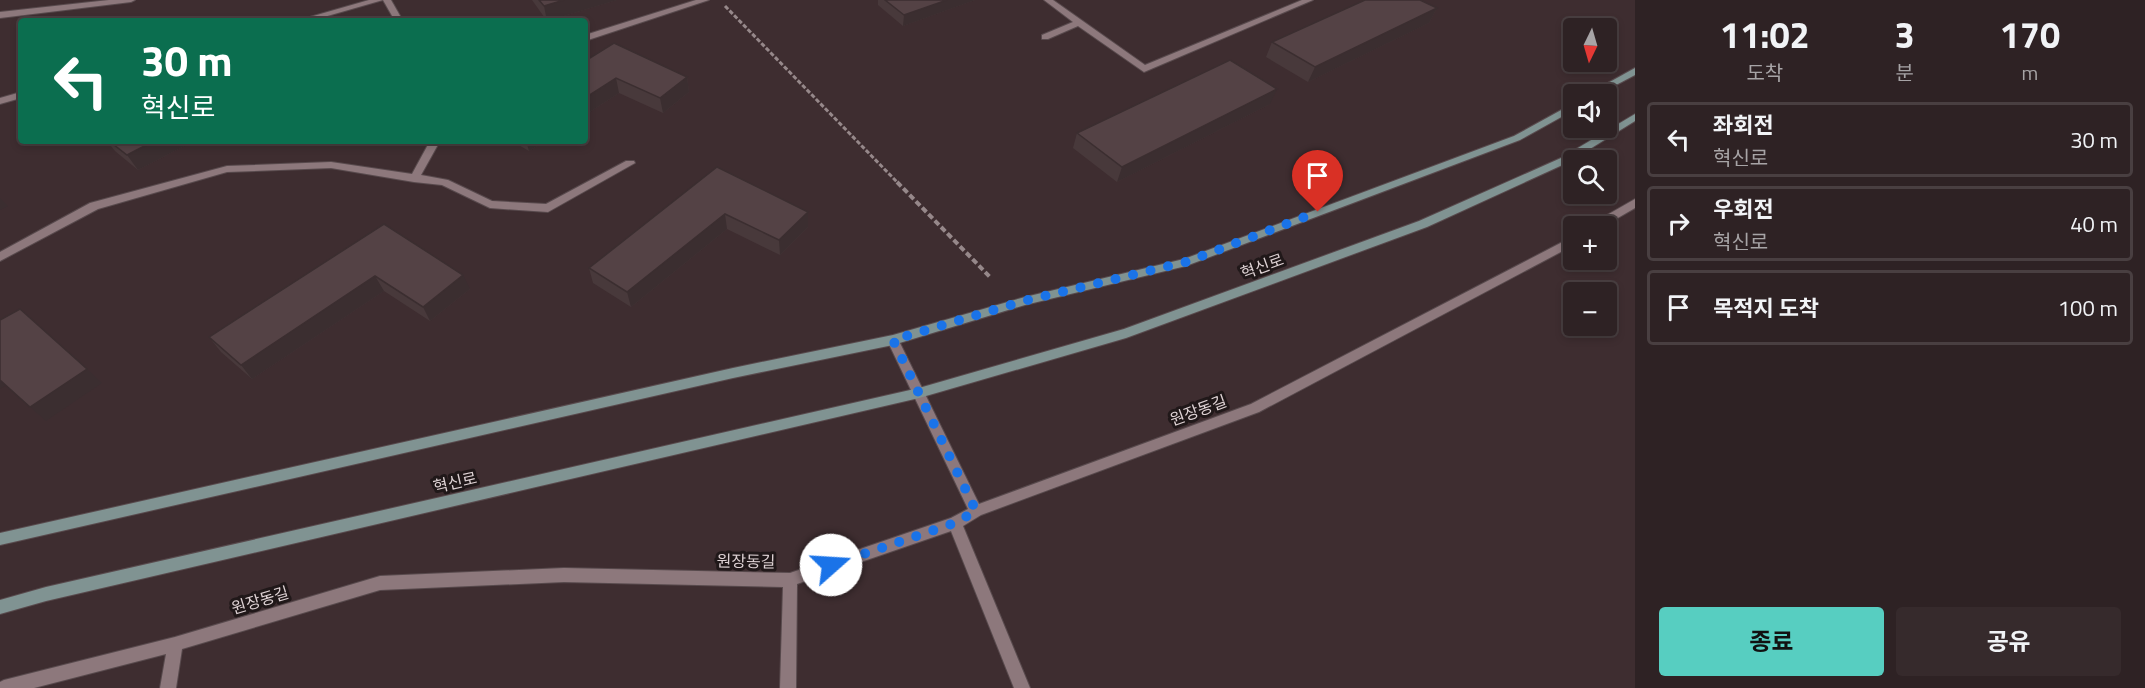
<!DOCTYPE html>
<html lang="ko">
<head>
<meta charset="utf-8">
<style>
	body { margin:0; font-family:"Titillium Web","Noto Sans KR",sans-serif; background:#362a2c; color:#f1f3f6; height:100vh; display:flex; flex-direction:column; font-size:22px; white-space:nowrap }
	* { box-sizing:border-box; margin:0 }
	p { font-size:20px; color:#a7a4a6 }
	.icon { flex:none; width:33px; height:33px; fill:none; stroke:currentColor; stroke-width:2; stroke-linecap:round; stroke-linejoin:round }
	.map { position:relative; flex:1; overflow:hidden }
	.panel { display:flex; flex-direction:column; background:#2e2224; width:510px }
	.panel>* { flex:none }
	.top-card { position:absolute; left:18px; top:18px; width:570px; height:126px; border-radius:6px; box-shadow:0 3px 9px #0003,0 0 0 2px #493f41; background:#0b6e4f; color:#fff; overflow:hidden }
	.needle { width:39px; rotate:185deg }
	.controls { position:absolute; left:1563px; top:18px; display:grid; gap:12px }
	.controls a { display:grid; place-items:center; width:54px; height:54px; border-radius:6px; background:#2e2224; box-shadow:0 3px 9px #0003,0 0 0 2px #493f41; font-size:30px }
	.pin { position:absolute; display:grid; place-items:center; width:51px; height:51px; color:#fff; margin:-62px -26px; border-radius:50% 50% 50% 0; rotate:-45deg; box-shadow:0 0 6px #0007 }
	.pin .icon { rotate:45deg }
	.me { position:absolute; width:66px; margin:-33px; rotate:71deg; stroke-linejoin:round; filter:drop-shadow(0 0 4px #0008) }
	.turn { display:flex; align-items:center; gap:21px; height:126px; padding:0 24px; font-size:27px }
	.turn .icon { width:78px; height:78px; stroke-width:2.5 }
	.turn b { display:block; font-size:42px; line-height:51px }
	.eta { display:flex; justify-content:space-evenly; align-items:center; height:102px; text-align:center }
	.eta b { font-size:36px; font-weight:700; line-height:42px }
	.action { display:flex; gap:12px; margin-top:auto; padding:12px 24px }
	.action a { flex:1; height:69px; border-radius:6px; background:#57cec1; color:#111; font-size:24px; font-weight:700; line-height:69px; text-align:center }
	.action a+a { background:#362a2c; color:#f1f3f6 }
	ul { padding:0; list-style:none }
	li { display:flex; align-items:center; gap:18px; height:75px; margin:0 12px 9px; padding:0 12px; border:3px solid #493f41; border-radius:6px }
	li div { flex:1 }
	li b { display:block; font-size:22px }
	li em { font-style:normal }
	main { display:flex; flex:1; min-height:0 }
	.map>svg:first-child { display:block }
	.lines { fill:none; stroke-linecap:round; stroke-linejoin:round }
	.lane-casing { stroke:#584a4d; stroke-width:2 }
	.street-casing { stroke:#584a4d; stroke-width:2 }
	.secondary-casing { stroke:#584a4d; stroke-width:2 }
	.path-far1 { stroke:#96888a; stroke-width:3; stroke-dasharray:4.5 2; stroke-linecap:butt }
	.path { stroke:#96888a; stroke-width:4; stroke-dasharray:6 3; stroke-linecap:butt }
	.lane { fill:#8d787c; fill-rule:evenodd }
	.street { fill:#8d787c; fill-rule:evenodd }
	.secondary { fill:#809392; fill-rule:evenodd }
	.wall { fill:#48393b }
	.shaded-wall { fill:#3b2e30 }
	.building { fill:#544245; stroke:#3b2e30; stroke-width:1.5 }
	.route { stroke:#1a73e8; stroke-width:10; stroke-dasharray:0 18 }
	.labels { text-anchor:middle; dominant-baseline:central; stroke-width:6; stroke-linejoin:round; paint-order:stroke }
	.street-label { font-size:16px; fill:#ded2d4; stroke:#201819 }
</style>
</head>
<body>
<main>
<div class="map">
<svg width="1635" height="688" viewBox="0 0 1635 688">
	<rect width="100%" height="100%" fill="#3e2d30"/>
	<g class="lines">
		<g class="lane-casing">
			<g id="lane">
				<path d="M 383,0 L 391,0 L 403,21 L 395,21 Z"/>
				<path d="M 696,0 L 709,0 L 585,41 L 585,35 Z"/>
				<path d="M 1044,0 L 1053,0 L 1145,65 L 1302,0 L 1313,0 L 1144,72 L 1078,26 L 1048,39 L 1042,39 L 1042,35 L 1073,22 Z"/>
				<path d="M 430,141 L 440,141 L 421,175 L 448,180 L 492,201 L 546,204 L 626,161 L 634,161 L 635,163 L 548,212 L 490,208 L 442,185 L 414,182 L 331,168 L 227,172 L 98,209 L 0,261 L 0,252 L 90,203 L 227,166 L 331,162 L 412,174 Z"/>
			</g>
		</g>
		<g class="street-casing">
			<g id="street">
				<path d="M 109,0 L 135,0 L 131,2 L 0,18 L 0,12 Z"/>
				<path d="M 369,0 L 383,0 L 310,21 L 296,21 Z"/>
				<path d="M 21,92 L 21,98 L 0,104 L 0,98 Z"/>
				<path d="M 1635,199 L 1635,208 L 1604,226 L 1592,226 L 1593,223 Z"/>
				<path d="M 1574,236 L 1574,245 L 1259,412 L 981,515 L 963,526 L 1030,688 L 1014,688 L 951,531 L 797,584 L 796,688 L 780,688 L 783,587 L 564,582 L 380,590 L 182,649 L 176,688 L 160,688 L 166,654 L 34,688 L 0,688 L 0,682 L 4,680 L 175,637 L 380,576 L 564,568 L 790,573 L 951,518 L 968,509 L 887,340 L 889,337 L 897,337 L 979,504 L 1251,404 Z"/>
			</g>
		</g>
		<g class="secondary-casing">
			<g id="secondary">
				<path d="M 1635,68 L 1635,75 L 1599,94 L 1588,94 Z"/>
				<path d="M 1574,103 L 1574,110 L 1520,140 L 1186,266 L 1025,305 L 893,345 L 733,378 L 0,545 L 0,533 L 733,368 L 893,335 L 1025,297 L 1184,259 L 1514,136 Z"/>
				<path d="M 1635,114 L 1635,121 L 1569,162 L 1427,227 L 1126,338 L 919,398 L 46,601 L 0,614 L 0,600 L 46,587 L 919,388 L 1124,329 L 1419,221 L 1561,158 Z"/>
			</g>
		</g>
		<path class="path-far1" d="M 725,6 L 899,184"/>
		<path class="path" d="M 897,182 L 991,278"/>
		<use href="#lane" class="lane"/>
		<use href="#street" class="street"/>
		<use href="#secondary" class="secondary"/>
	</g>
	<g class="wall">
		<path d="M 532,0 L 617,0 L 547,21 Z"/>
		<path d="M 878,0 L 975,0 L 903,26 L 878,5 Z"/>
		<path d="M 1437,8 L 1429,23 L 1308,82 L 1266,57 L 1272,42 Z"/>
		<path d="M 585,61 L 687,77 L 689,92 L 663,113 L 619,93 L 585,115 Z"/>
		<path d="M 1270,104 L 1117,182 L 1073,148 L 1077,133 Z"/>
		<path d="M 107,141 L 194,141 L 138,170 L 115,151 Z"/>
		<path d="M 512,141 L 545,141 L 529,151 Z"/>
		<path d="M 717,167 L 808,227 L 780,255 L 727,229 L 631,307 L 593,283 L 589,268 Z"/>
		<path d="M 384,224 L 470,289 L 430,321 L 384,291 L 252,379 L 221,352 L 209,337 Z"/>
	</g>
	<g class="shaded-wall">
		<path d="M 564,0 L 617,0 L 547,21 L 544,6 Z"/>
		<path d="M 947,0 L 975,0 L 903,26 L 904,15 Z"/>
		<path d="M 1437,8 L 1429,23 L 1308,82 L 1315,67 Z"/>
		<path d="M 687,77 L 689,92 L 663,113 L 660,98 Z"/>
		<path d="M 616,78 L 619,93 L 585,115 L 585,98 Z"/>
		<path d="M 1277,89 L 1270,104 L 1117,182 L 1122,167 Z"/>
		<path d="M 154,141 L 194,141 L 138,170 L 127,155 Z"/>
		<path d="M 526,141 L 545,141 L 529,151 Z"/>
		<path d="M 0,198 L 8,206 L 0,210 Z"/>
		<path d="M 808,212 L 808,227 L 780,255 L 779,240 Z"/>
		<path d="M 725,214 L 727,229 L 631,307 L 627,292 Z"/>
		<path d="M 463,275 L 470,289 L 430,321 L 423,307 Z"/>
		<path d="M 375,276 L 384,291 L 252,379 L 241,365 Z"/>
		<path d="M 87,369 L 102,383 L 46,421 L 30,407 Z"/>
		<path d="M 0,379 L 7,385 L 0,389 Z"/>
	</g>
	<g class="building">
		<path d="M 539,0 L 564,0 L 544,6 Z"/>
		<path d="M 885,0 L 947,0 L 904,15 Z"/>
		<path d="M 1365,0 L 1420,0 L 1437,8 L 1315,67 L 1272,42 Z"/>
		<path d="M 614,43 L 687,77 L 660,98 L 616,78 L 585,98 L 585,61 Z"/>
		<path d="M 1230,60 L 1277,89 L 1122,167 L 1077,133 Z"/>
		<path d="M 109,141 L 154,141 L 127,155 Z"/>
		<path d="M 717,167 L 808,212 L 779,240 L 725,214 L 627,292 L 589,268 Z"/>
		<path d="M 384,224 L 463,275 L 423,307 L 375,276 L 241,365 L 209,337 Z"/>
		<path d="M 20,309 L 87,369 L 30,407 L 0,380 L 0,320 Z"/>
	</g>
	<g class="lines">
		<path class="route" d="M 831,565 L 955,523 L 976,511 L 893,340 L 1024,301 L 1186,262 L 1318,212"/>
	</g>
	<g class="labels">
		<g class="street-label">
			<text transform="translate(1262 266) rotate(-20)">혁신로</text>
			<text transform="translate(1198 410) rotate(-20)">원장동길</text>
			<text transform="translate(455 482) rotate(-13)">혁신로</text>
			<text transform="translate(746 561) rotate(1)">원장동길</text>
			<text transform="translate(260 600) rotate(-17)">원장동길</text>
		</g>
	</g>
</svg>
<div class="controls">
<a><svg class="needle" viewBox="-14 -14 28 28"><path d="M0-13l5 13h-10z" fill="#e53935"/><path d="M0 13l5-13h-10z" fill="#a7a4a6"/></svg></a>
<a><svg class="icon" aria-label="sound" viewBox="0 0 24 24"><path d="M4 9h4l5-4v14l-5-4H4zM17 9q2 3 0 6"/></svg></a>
<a><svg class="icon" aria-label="search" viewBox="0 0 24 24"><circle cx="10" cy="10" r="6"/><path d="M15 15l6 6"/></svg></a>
<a>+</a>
<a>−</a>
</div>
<div class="pin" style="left:1318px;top:212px;background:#d93025"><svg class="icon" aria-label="arrive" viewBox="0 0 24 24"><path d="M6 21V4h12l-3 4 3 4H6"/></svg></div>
<svg class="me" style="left:831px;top:565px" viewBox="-20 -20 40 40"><circle r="19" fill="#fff"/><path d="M0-13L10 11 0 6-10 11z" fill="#1a73e8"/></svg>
<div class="top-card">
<div class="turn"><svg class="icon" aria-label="left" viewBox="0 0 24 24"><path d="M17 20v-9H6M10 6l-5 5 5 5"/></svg><div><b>30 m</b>혁신로</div></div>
</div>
</div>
<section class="panel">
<div class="eta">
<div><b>11:02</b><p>도착</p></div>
<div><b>3</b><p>분</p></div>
<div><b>170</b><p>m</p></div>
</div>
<ul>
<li><svg class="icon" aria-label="left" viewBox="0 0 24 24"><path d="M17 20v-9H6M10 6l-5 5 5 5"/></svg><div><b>좌회전</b><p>혁신로</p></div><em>30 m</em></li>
<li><svg class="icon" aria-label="right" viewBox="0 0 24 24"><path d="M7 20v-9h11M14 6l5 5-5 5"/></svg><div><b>우회전</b><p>혁신로</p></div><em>40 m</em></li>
<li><svg class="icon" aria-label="arrive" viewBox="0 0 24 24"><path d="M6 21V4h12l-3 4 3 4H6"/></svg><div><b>목적지 도착</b></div><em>100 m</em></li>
</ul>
<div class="action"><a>종료</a><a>공유</a></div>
</section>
</main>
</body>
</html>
